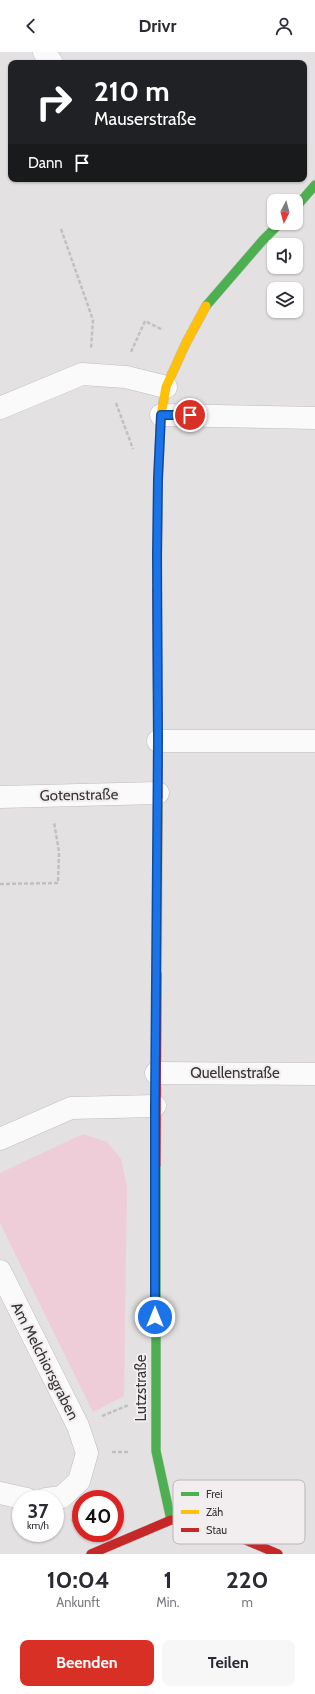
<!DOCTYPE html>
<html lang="de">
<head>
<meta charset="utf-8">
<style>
	body { margin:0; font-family:Cabin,sans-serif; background:#f7f7f7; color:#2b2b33; height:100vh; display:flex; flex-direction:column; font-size:15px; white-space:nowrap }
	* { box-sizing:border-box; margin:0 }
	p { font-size:13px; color:#7c7c81 }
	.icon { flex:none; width:22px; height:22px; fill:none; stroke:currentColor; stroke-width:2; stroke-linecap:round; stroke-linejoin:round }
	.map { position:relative; height:1502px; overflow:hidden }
	.drawer { display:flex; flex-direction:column; background:#fff; flex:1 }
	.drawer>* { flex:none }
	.top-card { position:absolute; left:8px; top:8px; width:299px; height:122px; border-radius:8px; box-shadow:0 1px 3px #0004; background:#202124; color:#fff; overflow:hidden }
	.needle { width:26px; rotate:186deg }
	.buttons { position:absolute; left:267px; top:142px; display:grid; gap:8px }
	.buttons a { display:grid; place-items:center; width:36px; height:36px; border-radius:8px; background:#fff; box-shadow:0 1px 3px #0004; font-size:20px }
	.speed { position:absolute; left:12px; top:1438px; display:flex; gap:8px; font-size:20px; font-weight:700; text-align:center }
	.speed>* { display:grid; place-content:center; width:52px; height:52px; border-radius:50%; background:#fff; box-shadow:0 1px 3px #0004; line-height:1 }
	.speed small { font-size:10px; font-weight:400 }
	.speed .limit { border:6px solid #d22; background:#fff; color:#111 }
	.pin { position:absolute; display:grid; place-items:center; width:34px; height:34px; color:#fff; margin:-17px; border:2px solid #fff; border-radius:50%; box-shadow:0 1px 4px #0007 }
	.me { position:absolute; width:44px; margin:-22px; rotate:0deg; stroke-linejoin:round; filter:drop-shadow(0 0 3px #0008) }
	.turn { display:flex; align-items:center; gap:14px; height:84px; padding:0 20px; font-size:18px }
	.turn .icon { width:52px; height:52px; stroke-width:2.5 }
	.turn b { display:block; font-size:28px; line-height:34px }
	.then { display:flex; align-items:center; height:38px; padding:0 20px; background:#0003; gap:8px; font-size:15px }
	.eta { display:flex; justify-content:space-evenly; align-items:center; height:68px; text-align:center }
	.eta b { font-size:24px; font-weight:700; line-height:28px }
	.button { display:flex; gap:8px; margin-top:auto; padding:8px 20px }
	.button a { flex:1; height:46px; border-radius:8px; background:#d93025; color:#fff; font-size:16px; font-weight:700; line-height:46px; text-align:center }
	.button a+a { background:#f7f7f7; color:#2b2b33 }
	header { display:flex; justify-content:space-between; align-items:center; height:52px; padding:0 20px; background:#fff; font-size:18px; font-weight:700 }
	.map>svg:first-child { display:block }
	.green { fill:#eeccd8 }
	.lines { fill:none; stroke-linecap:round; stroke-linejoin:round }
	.street-casing { stroke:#bfbdbe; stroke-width:23 }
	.fast-casing { stroke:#bfbdbe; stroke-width:10 }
	.slow-casing { stroke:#bfbdbe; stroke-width:10 }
	.jam-casing { stroke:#bfbdbe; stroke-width:10 }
	.path { stroke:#c1c0c1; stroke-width:2.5; stroke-dasharray:4 2; stroke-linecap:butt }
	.street { stroke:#fbfafb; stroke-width:22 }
	.fast { stroke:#4caf50; stroke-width:9 }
	.slow { stroke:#ffc107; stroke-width:9 }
	.jam { stroke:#c62828; stroke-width:9 }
	.route-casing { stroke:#114b97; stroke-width:10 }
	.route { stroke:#1a73e8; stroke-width:7 }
	.labels { text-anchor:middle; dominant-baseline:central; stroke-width:4; stroke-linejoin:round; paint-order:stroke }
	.street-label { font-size:15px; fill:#373536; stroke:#f2edef }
	.key { fill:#f2edef; stroke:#bab6b8; stroke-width:1 }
	.key-label { font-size:11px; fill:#373536 }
</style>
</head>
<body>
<header><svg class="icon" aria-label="back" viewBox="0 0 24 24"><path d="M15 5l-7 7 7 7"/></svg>Drivr<svg class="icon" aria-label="person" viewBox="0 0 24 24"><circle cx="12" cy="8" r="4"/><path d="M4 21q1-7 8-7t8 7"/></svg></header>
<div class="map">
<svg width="315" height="1502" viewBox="0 0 315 1502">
	<rect width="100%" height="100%" fill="#e4e1e2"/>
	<path class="green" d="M 83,1082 L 107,1090 L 121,1107 L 127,1135 L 124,1344 L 93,1360 L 0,1171 L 0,1121 Z"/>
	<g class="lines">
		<g class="street-casing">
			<g id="street">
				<path d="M 44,0 L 52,11"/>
				<path d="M 0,356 L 82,322 L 126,325 L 166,335"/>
				<path d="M 161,363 L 315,366"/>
				<path d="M 158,689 L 315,689"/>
				<path d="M 0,745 L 158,741"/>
				<path d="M 156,1021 L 315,1022"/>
				<path d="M 0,1087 L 71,1056 L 155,1054"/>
				<path d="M 0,1219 L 78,1374 L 87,1401 L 79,1429 L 62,1445 L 46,1447"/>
				<path d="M 0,1441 L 27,1447"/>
			</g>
		</g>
		<g class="fast-casing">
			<g id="fast">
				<path d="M 296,155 L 315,133"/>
				<path d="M 206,254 L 263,188 L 280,171"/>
				<path d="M 156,1113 L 156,1399 L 171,1468"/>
			</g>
		</g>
		<g class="slow-casing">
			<g id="slow">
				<path d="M 157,537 L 158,427 L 161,363 L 166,335 L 186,291 L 206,254"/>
				<path d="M 157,922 L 158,745"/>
			</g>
		</g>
		<g class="jam-casing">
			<g id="jam">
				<path d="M 157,537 L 158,745"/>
				<path d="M 156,1113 L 157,922"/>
				<path d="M 91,1502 L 171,1468 L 204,1470 L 278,1502"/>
			</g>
		</g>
		<g class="path">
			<path d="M 61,177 L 93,268 L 91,296"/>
			<path d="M 131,300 L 145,269 L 163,278"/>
			<path d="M 116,351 L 133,397"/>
			<path d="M 0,832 L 58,831 L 59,800 L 54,770"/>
			<path d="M 102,1364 L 129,1353"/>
			<path d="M 112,1400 L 130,1400"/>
			<path d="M 72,1467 L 79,1481"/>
		</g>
		<use href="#street" class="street"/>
		<use href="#fast" class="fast"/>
		<use href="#slow" class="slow"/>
		<use href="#jam" class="jam"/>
	</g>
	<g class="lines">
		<g class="route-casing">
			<path id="route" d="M 155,1265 L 155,1054 L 158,689 L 157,503 L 158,427 L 161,363 L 190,363"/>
		</g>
		<use href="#route" class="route"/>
	</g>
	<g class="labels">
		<g class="street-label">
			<text transform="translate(79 743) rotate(-1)">Gotenstraße</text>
			<text x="235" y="1021">Quellenstraße</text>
			<text transform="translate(45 1309) rotate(63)">Am Melchiorsgraben</text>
			<text transform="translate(141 1336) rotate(-90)">Lutzstraße</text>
		</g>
	</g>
	<rect x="173" y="1428" width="132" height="64" rx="6" class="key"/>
	<rect x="181" y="1440" width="18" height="4" fill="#4caf50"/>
	<rect x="181" y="1458" width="18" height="4" fill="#ffc107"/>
	<rect x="181" y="1476" width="18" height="4" fill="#c62828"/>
	<g class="key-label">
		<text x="206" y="1446">Frei</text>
		<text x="206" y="1464">Zäh</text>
		<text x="206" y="1482">Stau</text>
	</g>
</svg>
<div class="buttons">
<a><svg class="needle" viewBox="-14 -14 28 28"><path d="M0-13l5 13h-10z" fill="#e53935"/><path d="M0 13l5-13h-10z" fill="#7c7c81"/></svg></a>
<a><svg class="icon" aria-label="sound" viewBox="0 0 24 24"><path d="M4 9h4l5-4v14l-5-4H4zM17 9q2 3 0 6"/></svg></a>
<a><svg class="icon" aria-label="layers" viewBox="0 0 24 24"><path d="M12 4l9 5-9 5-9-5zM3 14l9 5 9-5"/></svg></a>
</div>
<div class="speed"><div>37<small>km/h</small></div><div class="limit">40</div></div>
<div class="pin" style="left:190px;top:363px;background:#d93025"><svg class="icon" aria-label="arrive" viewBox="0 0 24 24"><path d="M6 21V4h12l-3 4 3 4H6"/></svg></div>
<svg class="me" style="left:155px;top:1265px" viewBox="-20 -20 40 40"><circle r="17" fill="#1a73e8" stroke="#fff" stroke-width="3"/><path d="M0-11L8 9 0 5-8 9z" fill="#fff"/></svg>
<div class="top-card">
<div class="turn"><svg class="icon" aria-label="right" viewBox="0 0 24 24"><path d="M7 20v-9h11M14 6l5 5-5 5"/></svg><div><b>210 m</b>Mauserstraße</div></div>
<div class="then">Dann<svg class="icon" aria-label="arrive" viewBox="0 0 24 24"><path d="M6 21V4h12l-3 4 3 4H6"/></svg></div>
</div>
</div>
<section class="drawer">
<div class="eta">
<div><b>10:04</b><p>Ankunft</p></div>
<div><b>1</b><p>Min.</p></div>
<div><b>220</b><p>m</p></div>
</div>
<div class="button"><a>Beenden</a><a>Teilen</a></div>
</section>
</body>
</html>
